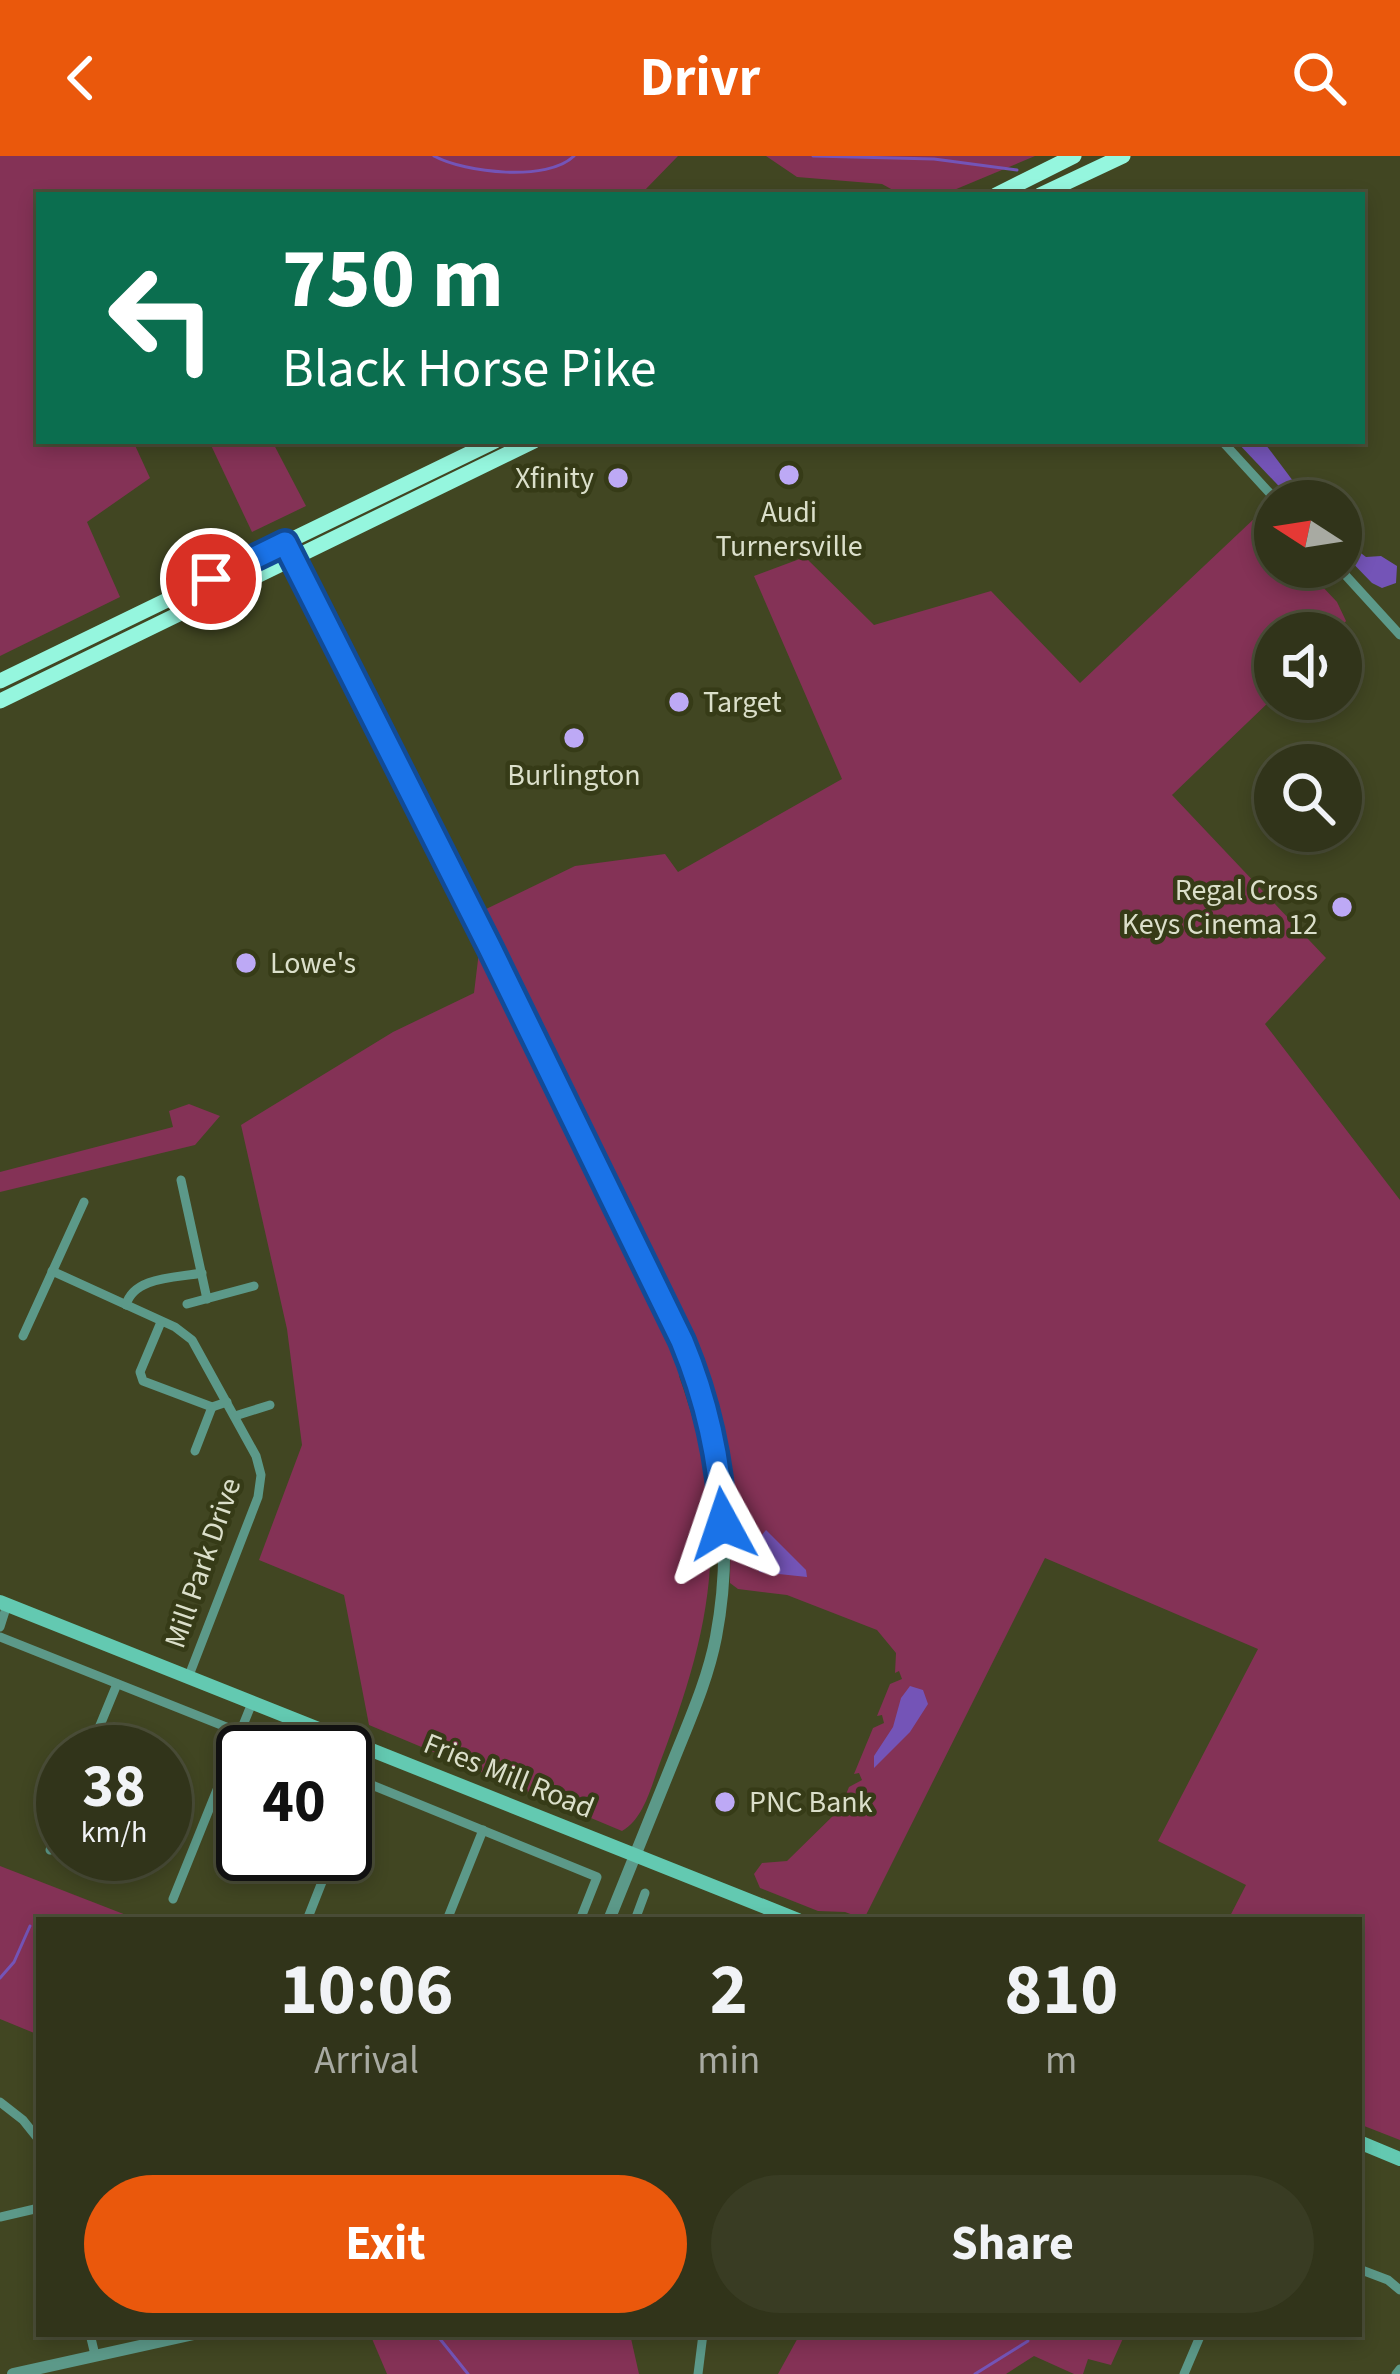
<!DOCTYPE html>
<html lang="en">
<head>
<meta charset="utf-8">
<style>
	body { margin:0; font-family:"Source Sans 3",sans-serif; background:#393c23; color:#f1f3f6; height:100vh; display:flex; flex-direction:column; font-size:45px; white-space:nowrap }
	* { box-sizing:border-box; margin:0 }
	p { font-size:39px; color:#a8aaa2 }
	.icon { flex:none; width:66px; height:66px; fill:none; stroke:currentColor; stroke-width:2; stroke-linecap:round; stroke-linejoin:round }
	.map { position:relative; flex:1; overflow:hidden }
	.sheet { position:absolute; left:36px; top:1761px; width:1326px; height:420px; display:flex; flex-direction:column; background:#31341a; border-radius:0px; box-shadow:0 6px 18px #0003,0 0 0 3px #4c4f39 }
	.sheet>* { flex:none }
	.hud { position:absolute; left:36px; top:36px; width:1329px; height:252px; border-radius:0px; box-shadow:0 6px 18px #0003,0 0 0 3px #4c4f39; background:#0b6e4f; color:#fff; overflow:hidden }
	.needle { width:78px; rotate:282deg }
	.tools { position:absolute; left:1254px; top:324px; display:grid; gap:24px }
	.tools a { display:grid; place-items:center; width:108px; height:108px; border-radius:50%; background:#31341a; box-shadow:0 6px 18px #0003,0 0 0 3px #4c4f39; font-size:60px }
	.speed { position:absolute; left:36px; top:1569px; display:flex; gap:24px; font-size:60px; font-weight:700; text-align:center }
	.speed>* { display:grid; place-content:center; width:156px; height:156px; border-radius:50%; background:#31341a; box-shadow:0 6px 18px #0003,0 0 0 3px #4c4f39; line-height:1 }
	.speed small { font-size:30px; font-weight:400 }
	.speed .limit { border:6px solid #111; border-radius:18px; background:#fff; color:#111 }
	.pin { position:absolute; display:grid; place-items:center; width:102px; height:102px; color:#fff; margin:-51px; border:6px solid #fff; border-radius:50%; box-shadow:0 3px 12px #0007 }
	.me { position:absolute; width:132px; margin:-66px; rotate:355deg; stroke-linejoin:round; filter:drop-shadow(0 0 9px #0008) }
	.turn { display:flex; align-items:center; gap:42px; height:252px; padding:0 48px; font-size:54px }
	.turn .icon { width:156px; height:156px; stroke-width:2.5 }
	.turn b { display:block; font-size:84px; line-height:102px }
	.eta { display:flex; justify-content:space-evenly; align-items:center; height:204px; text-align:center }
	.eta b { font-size:72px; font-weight:700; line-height:84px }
	.primary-button { display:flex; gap:24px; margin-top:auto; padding:24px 48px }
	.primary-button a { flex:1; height:138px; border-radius:72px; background:#ea580c; color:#fff; font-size:48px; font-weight:700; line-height:138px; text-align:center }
	.primary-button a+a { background:#393c23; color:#f1f3f6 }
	header { display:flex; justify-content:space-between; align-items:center; height:156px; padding:0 48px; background:#ea580c; color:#fff; font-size:54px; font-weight:700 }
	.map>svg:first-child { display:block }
	.green { fill:#843256 }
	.water { fill:#7454b7 }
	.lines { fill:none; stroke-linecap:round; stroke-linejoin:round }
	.stream { stroke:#7454b7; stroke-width:3 }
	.minor { stroke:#5c9989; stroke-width:9 }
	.tertiary { stroke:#5c9989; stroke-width:12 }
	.secondary { stroke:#63c9b1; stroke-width:14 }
	.trunk { stroke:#95f6de; stroke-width:15 }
	.route-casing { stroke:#114b97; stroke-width:30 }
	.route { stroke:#1a73e8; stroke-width:21 }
	.poi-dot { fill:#bda9f5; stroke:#363b17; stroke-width:4.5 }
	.labels { text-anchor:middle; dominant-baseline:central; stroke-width:9; stroke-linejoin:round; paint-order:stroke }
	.poi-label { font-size:30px; fill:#dbdfca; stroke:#363b17; text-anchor:start }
	.street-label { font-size:30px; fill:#dbdfca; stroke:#363b17 }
</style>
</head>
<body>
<header><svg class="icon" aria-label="back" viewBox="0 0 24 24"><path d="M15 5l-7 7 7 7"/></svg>Drivr<svg class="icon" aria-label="search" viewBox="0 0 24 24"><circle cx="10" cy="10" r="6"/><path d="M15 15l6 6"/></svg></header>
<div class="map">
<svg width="1400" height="2218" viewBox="0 0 1400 2218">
	<rect width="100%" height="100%" fill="#414622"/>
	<g class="green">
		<path d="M 0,0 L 678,0 L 643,36 L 645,39 L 39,39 L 39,285 L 133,285 L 150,322 L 87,366 L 120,441 L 0,500 Z"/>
		<path d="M 766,0 L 1035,0 L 942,39 L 902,39 L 882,28 L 797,21 Z"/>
		<path d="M 209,285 L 272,285 L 306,350 L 252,376 Z"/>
		<path d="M 1257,360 L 1275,380 L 1275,411 L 1304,411 L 1337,446 L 1346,465 L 1336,477 L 1275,477 L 1275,540 L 1172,639 L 1326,802 L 1265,868 L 1400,1044 L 1400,1984 L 1359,1968 L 1359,1764 L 1228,1764 L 1246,1729 L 1158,1685 L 1258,1493 L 1045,1402 L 864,1763 L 845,1756 L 818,1755 L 760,1732 L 754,1718 L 762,1707 L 787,1705 L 840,1653 L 849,1631 L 862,1624 L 859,1617 L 854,1618 L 873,1572 L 884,1567 L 882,1559 L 877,1560 L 890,1528 L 902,1523 L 899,1515 L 895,1517 L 896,1497 L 877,1474 L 787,1439 L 738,1433 L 730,1427 L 731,1341 L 713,1232 L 679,1220 C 731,1366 715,1463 661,1604 C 652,1627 645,1662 622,1675 L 369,1569 L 344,1439 L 259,1404 L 302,1289 L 287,1173 L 241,969 L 393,876 L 474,837 L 484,754 L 575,710 L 665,698 L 678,716 L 842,623 L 754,420 L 805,401 L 874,469 L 991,435 L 1080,527 Z"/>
		<path d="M 189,948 L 220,960 L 195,989 L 0,1036 L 0,1016 L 173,971 L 169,955 Z"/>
		<path d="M 0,1710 L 139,1764 L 39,1764 L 39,1879 L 0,1863 Z"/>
		<path d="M 370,2178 L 630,2178 L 639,2218 L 387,2218 Z"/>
		<path d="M 800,2178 L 1125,2178 L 1111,2209 L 1088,2203 L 1083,2218 L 1074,2218 L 1034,2200 L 1006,2218 L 778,2218 Z"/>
	</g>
	<g class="water">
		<path d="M 1236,285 L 1263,285 L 1308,345 L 1293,345 Z"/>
		<path d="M 1341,382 L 1366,401 L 1381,400 L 1397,410 L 1396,427 L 1382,432 L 1372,427 L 1341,395 Z"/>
		<path d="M 766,1374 L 806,1414 L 807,1421 L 759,1416 L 761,1380 Z"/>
		<path d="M 910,1530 L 923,1534 L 928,1548 L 910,1576 L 874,1612 L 874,1600 L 893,1571 L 901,1542 Z"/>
	</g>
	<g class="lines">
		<g class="stream">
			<path d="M 434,0 C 465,17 548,26 574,0"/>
			<path d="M 813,0 L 934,3 L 1017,14"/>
			<path d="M 0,1822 L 14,1806 L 30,1770"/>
			<path d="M 436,2178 L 468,2218"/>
			<path d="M 975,2218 L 1028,2185"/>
		</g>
		<g class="minor">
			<path d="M 1222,285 L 1277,345"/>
			<path d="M 1338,411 L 1400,479"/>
			<path d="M 181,1024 L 207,1143"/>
			<path d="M 52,1115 L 175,1171 L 192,1184 L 256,1300 L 261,1319 L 258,1341 L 188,1522"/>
			<path d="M 187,1148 L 254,1130"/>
			<path d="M 126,1149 C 134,1120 177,1122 202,1117"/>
			<path d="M 161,1166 L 140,1216 L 143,1225 L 212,1251 L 227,1246"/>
			<path d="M 23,1180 L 84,1046"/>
			<path d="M 235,1260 L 270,1249"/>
			<path d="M 195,1295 L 212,1251"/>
			<path d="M 0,1471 L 7,1449"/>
			<path d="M 0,1481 L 289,1596"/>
			<path d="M 89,1596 L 117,1528"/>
			<path d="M 345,1618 L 597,1721 L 580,1764"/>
			<path d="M 345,1667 L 361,1625"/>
			<path d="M 50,1694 L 63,1662"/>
			<path d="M 173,1743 L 252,1547"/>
			<path d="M 307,1764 L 333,1698"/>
			<path d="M 447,1764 L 483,1674"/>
			<path d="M 635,1764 L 645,1737"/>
			<path d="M 0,1946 L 23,1964 L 39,1984"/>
			<path d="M 0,2061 L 39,2052"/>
			<path d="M 1359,2113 L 1388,2124 L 1400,2134"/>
			<path d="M 90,2178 L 95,2199"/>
			<path d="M 698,2218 L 703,2178"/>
			<path d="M 1184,2218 L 1201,2178"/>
			<path d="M 1396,2218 L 1400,2213"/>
		</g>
		<g class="tertiary">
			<path d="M 285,387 L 490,792 L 682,1185 C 720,1279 735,1381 716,1481 C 708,1523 690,1563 674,1603 C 653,1656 631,1710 609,1764"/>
			<path d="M 13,2218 L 194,2178"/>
		</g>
		<g class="secondary">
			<path d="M 0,1446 L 798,1764"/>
			<path d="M 1359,1986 L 1400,2003"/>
		</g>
		<g class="trunk">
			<path d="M 996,39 L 1074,0"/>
			<path d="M 1040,39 L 1123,0"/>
			<path d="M 0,525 L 495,285"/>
			<path d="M 0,545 L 534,285"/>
		</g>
	</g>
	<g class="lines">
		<g class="route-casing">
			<path id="route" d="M 211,423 L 285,387 L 490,792 L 682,1185 C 707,1245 720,1304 723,1368"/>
		</g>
		<use href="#route" class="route"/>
	</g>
	<g class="poi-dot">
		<circle cx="789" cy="319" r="12"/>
		<circle cx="618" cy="322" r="12"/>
		<circle cx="679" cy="546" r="12"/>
		<circle cx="574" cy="582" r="12"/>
		<circle cx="1342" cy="751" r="12"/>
		<circle cx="246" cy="807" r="12"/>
		<circle cx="725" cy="1646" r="12"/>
	</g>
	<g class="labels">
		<g class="poi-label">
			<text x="594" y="322" text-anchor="end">Xfinity</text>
			<text x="789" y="356" text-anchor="middle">Audi<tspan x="789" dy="34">Turnersville</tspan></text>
			<text x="703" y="546">Target</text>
			<text x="574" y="619" text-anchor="middle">Burlington</text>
			<text x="1318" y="734" text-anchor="end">Regal Cross<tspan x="1318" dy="34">Keys Cinema 12</tspan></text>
			<text x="270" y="807">Lowe's</text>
			<text x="749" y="1646">PNC Bank</text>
		</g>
		<g class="street-label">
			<text transform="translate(203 1407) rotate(-71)">Mill Park Drive</text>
			<text transform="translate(509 1620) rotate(22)">Fries Mill Road</text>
		</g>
	</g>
</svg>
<div class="tools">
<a><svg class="needle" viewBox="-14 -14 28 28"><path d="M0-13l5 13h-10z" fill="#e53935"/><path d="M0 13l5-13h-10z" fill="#a8aaa2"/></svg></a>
<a><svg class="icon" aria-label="sound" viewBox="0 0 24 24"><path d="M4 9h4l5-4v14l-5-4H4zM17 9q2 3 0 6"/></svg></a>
<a><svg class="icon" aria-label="search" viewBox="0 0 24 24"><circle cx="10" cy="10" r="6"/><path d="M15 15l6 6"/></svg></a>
</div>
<div class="speed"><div>38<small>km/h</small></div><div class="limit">40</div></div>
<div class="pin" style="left:211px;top:423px;background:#d93025"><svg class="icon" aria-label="arrive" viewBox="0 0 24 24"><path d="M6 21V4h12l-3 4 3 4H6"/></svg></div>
<svg class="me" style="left:723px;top:1368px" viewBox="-20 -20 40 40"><path d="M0-17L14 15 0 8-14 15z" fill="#1a73e8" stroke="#fff" stroke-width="4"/></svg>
<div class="hud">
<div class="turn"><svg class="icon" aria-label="left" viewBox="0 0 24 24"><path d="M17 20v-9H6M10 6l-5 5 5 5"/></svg><div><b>750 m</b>Black Horse Pike</div></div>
</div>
<section class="sheet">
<div class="eta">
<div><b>10:06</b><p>Arrival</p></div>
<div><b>2</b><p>min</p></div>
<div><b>810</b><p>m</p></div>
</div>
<div class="primary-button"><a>Exit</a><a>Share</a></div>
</section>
</div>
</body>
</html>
